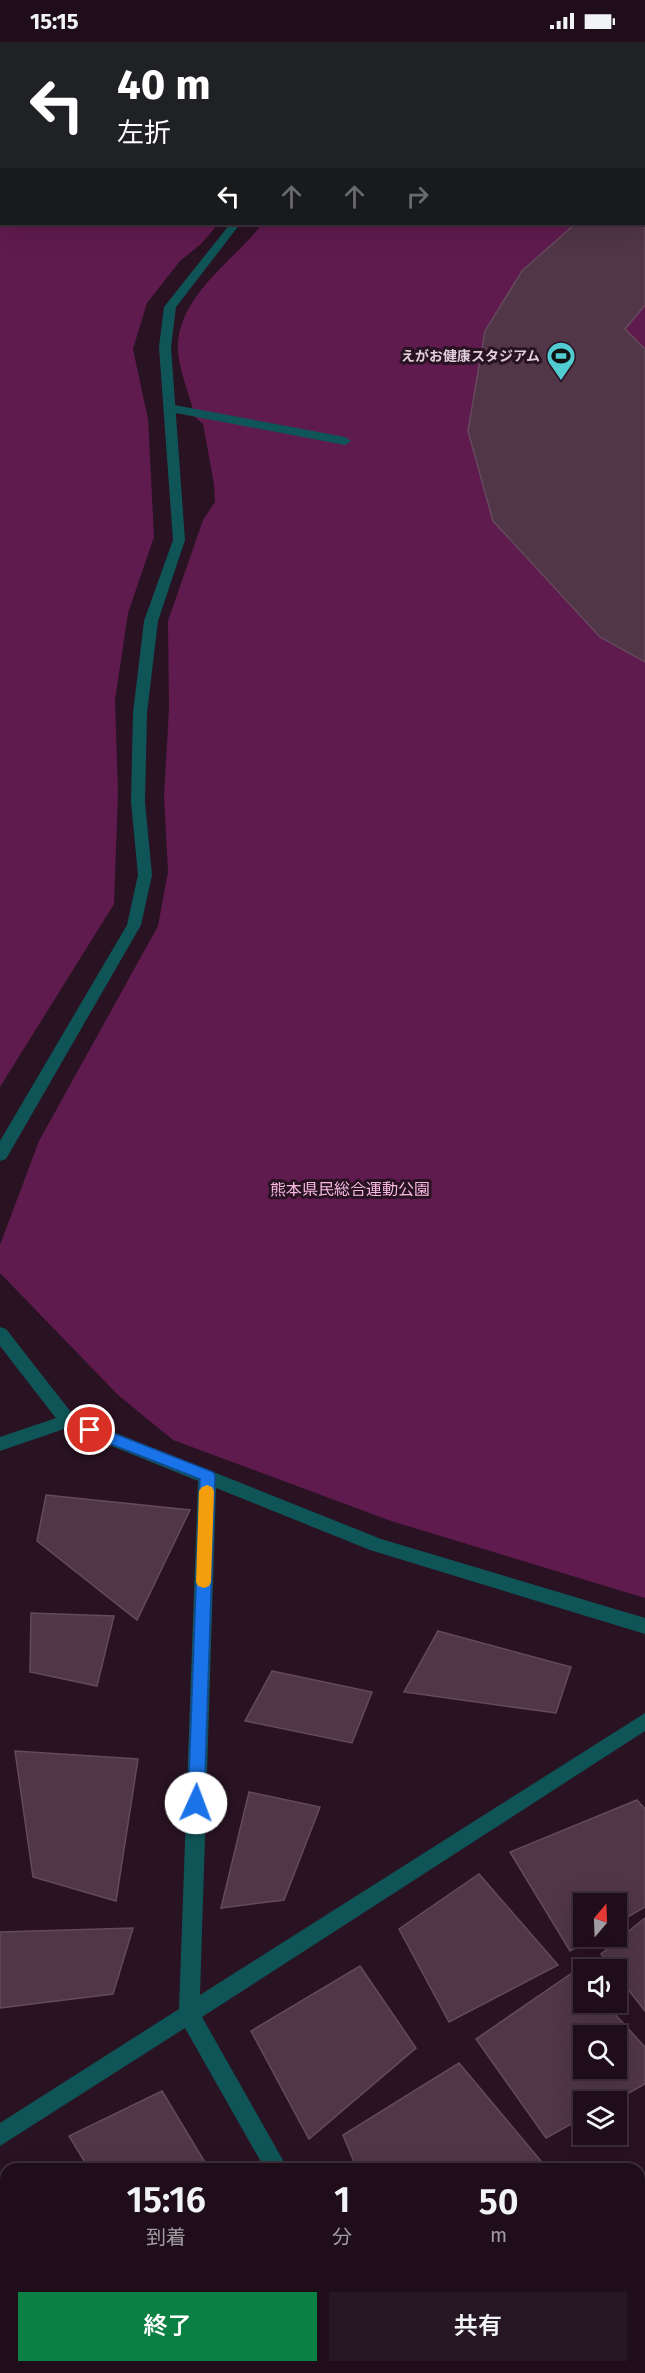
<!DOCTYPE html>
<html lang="ja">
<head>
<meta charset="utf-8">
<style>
	body { margin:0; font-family:"Fira Sans","Noto Sans JP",sans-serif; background:#271723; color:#f1f3f6; height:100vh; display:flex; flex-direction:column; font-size:22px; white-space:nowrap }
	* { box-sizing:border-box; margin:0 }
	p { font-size:20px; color:#a19ca2 }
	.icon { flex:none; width:33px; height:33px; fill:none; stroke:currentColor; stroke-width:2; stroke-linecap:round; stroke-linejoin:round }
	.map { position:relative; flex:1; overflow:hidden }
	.details { position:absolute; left:0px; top:2121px; width:645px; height:210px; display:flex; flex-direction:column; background:#1f0e1a; border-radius:18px 18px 0 0; box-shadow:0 6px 24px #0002,0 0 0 2px #3c2e39 }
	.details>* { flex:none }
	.banner { position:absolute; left:0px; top:0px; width:645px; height:183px; box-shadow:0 6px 24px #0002,0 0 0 2px #3c2e39; background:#202124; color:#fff; overflow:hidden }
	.needle { width:39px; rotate:19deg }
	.buttons { position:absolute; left:573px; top:1851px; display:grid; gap:12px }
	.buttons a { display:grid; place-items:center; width:54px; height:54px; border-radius:0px; background:#1f0e1a; box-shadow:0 6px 24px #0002,0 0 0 2px #3c2e39; font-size:30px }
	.pin { position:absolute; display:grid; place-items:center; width:51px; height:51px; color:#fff; margin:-26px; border:3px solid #fff; border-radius:50%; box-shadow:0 2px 6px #0007 }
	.me { position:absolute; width:66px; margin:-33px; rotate:2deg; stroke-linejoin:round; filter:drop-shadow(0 0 4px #0008) }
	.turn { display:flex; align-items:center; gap:21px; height:126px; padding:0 18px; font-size:27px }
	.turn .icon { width:78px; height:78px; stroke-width:2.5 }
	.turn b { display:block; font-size:42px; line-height:51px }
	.lanes { display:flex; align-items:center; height:57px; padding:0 18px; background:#0003; justify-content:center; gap:30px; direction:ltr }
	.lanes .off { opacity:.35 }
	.eta { display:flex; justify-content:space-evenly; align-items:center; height:102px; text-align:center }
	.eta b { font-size:36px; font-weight:600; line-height:42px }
	.cta { display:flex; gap:12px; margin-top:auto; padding:12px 18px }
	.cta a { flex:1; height:69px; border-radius:0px; background:#0b8043; color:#fff; font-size:24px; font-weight:600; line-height:69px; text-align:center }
	.cta a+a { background:#271723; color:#f1f3f6 }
	.status { display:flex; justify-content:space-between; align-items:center; height:42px; padding:0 30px; background:#1f0e1a; direction:ltr }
	.status svg { height:16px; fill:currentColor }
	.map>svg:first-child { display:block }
	.green { fill:#5f1b4e }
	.building { fill:#503647; stroke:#644a5b; stroke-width:1.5; fill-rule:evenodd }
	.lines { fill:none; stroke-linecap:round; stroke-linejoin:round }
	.service { fill:#0f5557; fill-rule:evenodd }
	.minor { fill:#0f5557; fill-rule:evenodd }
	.tertiary { fill:#0f5557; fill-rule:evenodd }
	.route { fill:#1a73e8; stroke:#114b97; stroke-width:1.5 }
	.slow { fill:#f59e0b }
	.labels { text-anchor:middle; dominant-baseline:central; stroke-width:6; stroke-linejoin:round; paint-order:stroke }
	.far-poi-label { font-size:14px; font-weight:bold; fill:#deced8; stroke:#291222; text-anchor:end }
	.park-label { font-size:16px; fill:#f8bae3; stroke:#291222 }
</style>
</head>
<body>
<div class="status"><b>15:15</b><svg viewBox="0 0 49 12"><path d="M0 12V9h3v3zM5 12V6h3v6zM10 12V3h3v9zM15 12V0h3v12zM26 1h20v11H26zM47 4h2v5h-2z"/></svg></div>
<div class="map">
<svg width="645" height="2331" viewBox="0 0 645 2331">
	<rect width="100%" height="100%" fill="#291222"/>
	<g class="green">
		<path d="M 0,0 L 105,1 L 2,2 L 2,182 L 218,182 L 201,202 L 180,219 L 147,261 L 133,307 L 148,377 L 154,495 L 128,571 L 115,658 L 118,750 L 114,862 L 0,1045 Z"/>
		<path d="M 147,0 L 645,0 L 645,1556 L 391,1479 L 173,1398 L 118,1353 L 0,1231 L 0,1203 L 39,1099 L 158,884 L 168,830 L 164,755 L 169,666 L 168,579 L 203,478 L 215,460 L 214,442 L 203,382 L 195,375 C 191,357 178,325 178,308 C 176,255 233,220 262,182 L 644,182 L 644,2 Z"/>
	</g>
	<g class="building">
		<path d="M 645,129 L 645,263 L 625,287 L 645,307 L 645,620 L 600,595 L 493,479 L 468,389 L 485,289 L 522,229 L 575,182 L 644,182 Z"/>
		<path d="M 46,1453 L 190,1468 L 137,1578 L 37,1499 Z"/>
		<path d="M 31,1571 L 114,1574 L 97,1644 L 30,1630 Z"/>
		<path d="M 438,1589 L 571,1625 L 556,1671 L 404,1650 Z"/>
		<path d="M 272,1629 L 372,1650 L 352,1701 L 245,1679 Z"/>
		<path d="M 15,1709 L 138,1717 L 116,1859 L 33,1835 Z"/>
		<path d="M 249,1750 L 320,1765 L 284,1858 L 221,1866 Z"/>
		<path d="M 637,1758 L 645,1767 L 645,1865 L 616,1882 L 616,1862 L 584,1862 L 584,1894 L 595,1894 L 570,1909 L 510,1810 Z"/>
		<path d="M 479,1832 L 558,1923 L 449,1980 L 399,1887 Z"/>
		<path d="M 645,1876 L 645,1969 L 616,1932 L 616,1928 L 613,1928 L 601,1912 Z"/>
		<path d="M 133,1886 L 113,1952 L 0,1966 L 0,1890 Z"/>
		<path d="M 360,1924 L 416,2006 L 309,2097 L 251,1989 Z"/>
		<path d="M 575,1929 L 584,1938 L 584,1960 L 604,1960 L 645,2005 L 645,2042 L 613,2060 L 584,2060 L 584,2075 L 546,2096 L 476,1997 ZM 584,1994 L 616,1994 L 616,2026 L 584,2026 Z"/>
		<path d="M 459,2021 L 546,2125 L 542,2127 L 357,2127 L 343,2093 Z"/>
		<path d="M 162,2049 L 209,2127 L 89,2127 L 69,2094 Z"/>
		<path d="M 6,2132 L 6,2267 L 0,2270 L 0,2134 Z"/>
		<path d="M 6,2301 L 6,2325 L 141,2325 L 146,2331 L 0,2331 L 0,2304 Z"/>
		<path d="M 187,2325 L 235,2325 L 224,2331 L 191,2331 Z"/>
	</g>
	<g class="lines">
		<path class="service" d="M 169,362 L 345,395 L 351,399 L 345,403 L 165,369 L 163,366 Z"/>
		<g class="minor">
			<path d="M 119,0 L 130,0 L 131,2 L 120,2 Z"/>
			<path d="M 230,182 L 240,182 L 176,265 L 171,305 L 185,498 L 158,579 L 147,671 L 145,760 L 152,833 L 145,838 L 138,833 L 131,760 L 133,671 L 144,579 L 173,498 L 159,305 L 164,265 Z"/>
			<path d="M 68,1372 L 381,1497 L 645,1576 L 645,1592 L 370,1508 L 216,1446 L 200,1953 L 645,1671 L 645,1689 L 202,1975 L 288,2127 L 265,2127 L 185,1986 L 0,2104 L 0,2081 L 179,1967 L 198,1439 L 67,1386 L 0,1409 L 0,1395 Z"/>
			<path d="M 377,2325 L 401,2325 L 404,2331 L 380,2331 Z"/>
		</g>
		<g class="tertiary">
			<path d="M 145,828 L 152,833 L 141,883 L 6,1117 L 0,1119 L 0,1099 L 127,883 L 138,833 Z"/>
			<path d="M 0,1285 L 6,1287 L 74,1374 L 77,1379 L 74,1384 L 68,1386 L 62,1384 L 0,1304 Z"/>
			<path d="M 645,2150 L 645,2174 L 639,2176 L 639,2152 Z"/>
			<path d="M 410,2325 L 439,2325 L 436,2331 L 407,2331 Z"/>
		</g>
	</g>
	<path class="route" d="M 90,1382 L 213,1430 L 215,1434 L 204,1761 L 202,1767 L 196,1769 L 190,1767 L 188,1761 L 200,1437 L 85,1392 L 82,1388 L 85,1383 Z"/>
	<path class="slow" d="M 207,1443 L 212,1445 L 214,1449 L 211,1540 L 209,1544 L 204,1546 L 198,1544 L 196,1540 L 199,1449 L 202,1445 Z"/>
	<defs>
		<g id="stadium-pin" transform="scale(1.5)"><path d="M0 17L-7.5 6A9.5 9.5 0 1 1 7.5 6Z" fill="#51ccd1" stroke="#291222"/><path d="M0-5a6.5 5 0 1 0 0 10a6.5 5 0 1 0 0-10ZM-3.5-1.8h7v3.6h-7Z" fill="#111"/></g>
	</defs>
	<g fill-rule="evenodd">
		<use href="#stadium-pin" x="561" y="314"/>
	</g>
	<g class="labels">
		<g class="far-poi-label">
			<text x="540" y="314">えがお健康スタジアム</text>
		</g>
		<g class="park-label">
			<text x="350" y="1147">熊本県民総合運動公園</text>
		</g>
	</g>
</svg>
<div class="buttons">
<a><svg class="needle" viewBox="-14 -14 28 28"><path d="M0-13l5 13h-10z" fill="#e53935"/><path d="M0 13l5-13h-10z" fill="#a19ca2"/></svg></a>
<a><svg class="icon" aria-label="sound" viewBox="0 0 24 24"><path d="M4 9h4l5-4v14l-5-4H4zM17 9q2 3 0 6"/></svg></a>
<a><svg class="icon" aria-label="search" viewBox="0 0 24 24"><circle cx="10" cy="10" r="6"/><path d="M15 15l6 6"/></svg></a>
<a><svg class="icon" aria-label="layers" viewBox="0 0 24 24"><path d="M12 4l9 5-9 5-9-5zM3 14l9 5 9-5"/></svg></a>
</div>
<div class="pin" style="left:90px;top:1388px;background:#d93025"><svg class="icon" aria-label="arrive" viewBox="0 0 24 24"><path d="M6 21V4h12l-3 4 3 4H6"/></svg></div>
<svg class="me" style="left:196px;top:1761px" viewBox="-20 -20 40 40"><circle r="19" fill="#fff"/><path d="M0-13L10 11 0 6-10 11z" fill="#1a73e8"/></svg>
<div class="banner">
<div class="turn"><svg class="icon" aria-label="left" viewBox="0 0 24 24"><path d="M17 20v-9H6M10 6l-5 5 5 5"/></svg><div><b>40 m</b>左折</div></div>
<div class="lanes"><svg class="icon" aria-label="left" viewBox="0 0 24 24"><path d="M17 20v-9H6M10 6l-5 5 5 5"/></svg><svg class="icon off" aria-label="ahead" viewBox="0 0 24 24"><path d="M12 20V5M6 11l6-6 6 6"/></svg><svg class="icon off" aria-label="ahead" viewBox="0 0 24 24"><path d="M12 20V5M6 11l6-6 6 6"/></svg><svg class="icon off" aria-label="right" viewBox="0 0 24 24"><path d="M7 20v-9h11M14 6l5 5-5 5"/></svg></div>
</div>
<section class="details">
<div class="eta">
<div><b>15:16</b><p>到着</p></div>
<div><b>1</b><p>分</p></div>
<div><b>50</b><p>m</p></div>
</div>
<div class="cta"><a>終了</a><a>共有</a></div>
</section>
</div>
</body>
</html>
